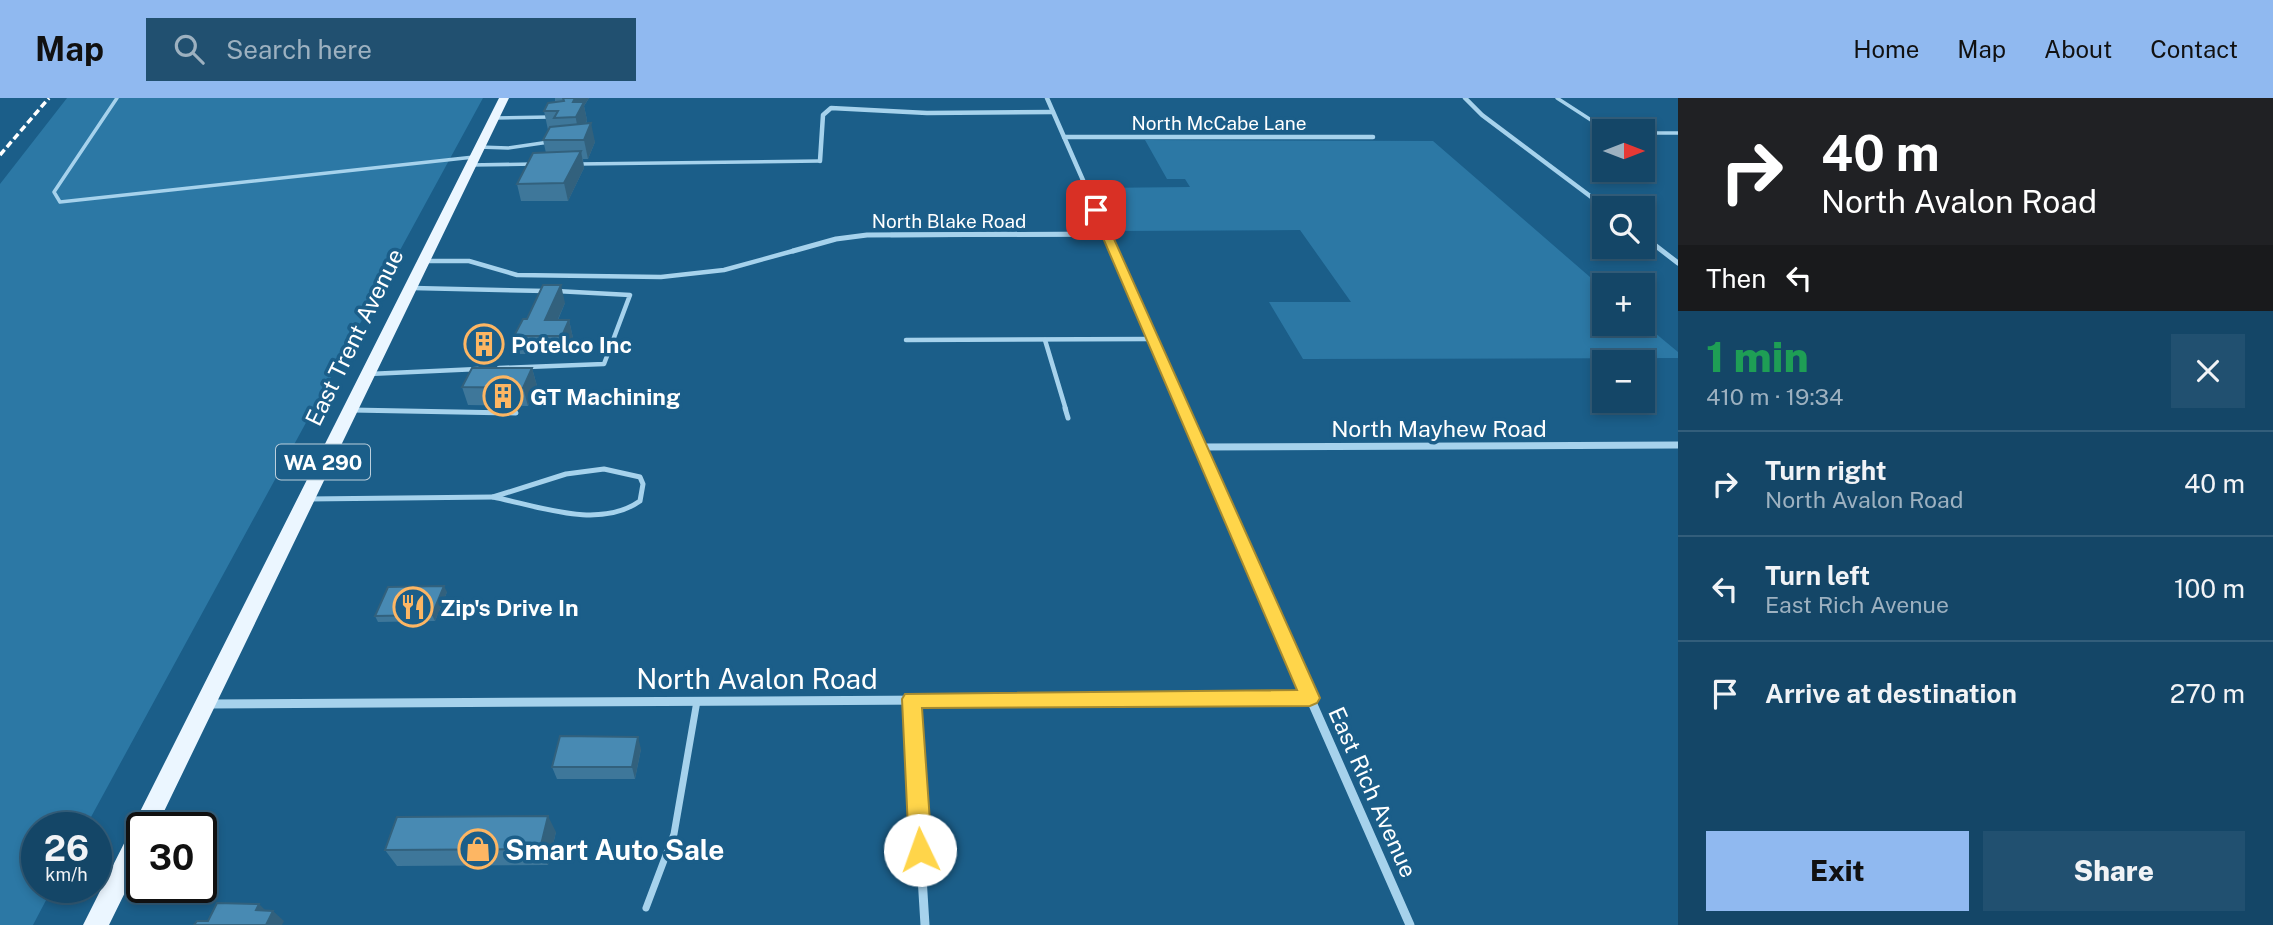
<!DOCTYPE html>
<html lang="en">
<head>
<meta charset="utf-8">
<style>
	body { margin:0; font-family:"Public Sans",sans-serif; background:#215070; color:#f1f3f6; height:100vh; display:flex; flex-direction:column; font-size:26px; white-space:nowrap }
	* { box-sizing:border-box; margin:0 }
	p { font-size:23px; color:#9db1c0 }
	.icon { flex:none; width:38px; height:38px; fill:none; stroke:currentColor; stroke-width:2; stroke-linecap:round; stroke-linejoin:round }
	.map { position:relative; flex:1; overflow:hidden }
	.details { display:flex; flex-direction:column; background:#144667; width:595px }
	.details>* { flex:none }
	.hud { background:#202124; color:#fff; overflow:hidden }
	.needle { width:46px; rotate:90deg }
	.buttons { position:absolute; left:1592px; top:21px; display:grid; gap:14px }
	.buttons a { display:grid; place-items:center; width:63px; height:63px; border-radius:0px; background:#144667; box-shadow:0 4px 10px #0003,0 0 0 2px #335e7b; font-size:35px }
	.speed { position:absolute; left:21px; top:714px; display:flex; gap:14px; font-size:35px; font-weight:700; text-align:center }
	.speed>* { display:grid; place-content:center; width:91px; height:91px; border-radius:50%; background:#144667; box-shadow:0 4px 10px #0003,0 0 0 2px #335e7b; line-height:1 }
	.speed small { font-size:18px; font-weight:400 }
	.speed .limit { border:4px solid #111; border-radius:10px; background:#fff; color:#111 }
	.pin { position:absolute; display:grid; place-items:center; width:60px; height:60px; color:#fff; margin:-30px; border-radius:14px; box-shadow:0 4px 10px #0006 }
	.me { position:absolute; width:77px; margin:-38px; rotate:357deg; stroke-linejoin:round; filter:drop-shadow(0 0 5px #0008) }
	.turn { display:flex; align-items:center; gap:24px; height:147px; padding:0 28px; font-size:32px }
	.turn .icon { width:91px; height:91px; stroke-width:2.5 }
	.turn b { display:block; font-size:49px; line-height:60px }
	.then { display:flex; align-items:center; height:66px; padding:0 28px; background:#0003; gap:14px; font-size:26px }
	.round { display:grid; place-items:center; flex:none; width:74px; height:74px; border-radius:0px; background:#215070 }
	.summary { display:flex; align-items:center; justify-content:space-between; height:119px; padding:0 28px }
	h1 { font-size:42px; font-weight:800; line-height:52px; color:#1e9e55 }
	.action { display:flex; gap:14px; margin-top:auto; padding:14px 28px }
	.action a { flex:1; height:80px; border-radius:0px; background:#90b9f0; color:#111; font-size:28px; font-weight:800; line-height:80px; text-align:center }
	.action a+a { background:#215070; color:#f1f3f6 }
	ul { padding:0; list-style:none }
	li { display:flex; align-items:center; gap:21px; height:105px; padding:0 28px; border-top:2px solid #335e7b }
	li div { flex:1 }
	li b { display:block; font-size:26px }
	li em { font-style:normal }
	header { display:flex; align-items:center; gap:42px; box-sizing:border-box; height:98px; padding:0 35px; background:#90b9f0; color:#111 }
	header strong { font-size:33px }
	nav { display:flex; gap:38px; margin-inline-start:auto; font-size:24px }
	.search { width:490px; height:63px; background:#215070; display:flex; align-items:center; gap:18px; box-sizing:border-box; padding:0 24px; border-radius:0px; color:#9db1c0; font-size:26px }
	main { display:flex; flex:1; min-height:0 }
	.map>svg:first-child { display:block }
	.green { fill:#2c78a5 }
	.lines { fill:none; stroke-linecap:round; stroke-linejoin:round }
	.lane-far3 { stroke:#a6d2ec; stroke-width:3.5 }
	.lane-far2 { stroke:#a6d2ec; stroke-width:4.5 }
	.lane-far1 { stroke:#a6d2ec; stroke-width:5 }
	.lane { stroke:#a6d2ec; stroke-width:7 }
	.street-far3 { stroke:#a6d2ec; stroke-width:4.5 }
	.street-far2 { stroke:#a6d2ec; stroke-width:5 }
	.street-far1 { stroke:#a6d2ec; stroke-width:7 }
	.street { stroke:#a6d2ec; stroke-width:9 }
	.primary { fill:#ebf6ff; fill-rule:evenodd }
	.rail { stroke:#fff; stroke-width:3.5; stroke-dasharray:7 3.5; stroke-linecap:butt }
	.wall { fill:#3e779a }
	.shaded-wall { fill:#32617d }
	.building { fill:#488ab3; stroke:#32617d; stroke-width:2 }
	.route { fill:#ffd54a; stroke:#a68a30; stroke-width:2 }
	.labels { text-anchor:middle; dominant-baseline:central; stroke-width:7; stroke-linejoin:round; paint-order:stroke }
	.far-street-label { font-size:19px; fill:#fff; stroke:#1b5e89 }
	.shield { fill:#1b5e89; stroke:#bbcfdc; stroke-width:2 }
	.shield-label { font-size:21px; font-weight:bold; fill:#fff }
	.street-label { font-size:23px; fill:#fff; stroke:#1b5e89 }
	.poi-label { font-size:23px; font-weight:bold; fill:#fff; stroke:#1b5e89; text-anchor:start }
	.near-street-label { font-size:28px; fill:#fff; stroke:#1b5e89 }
	.near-poi-label { font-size:28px; font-weight:bold; fill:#fff; stroke:#1b5e89; text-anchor:start }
</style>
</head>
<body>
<header>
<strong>Map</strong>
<div class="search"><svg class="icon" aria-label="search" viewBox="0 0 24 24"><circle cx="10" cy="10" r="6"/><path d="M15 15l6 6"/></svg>Search here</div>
<nav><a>Home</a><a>Map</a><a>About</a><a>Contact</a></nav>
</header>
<main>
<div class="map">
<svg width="1678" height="827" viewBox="0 0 1678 827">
	<rect width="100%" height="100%" fill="#1b5e89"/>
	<g class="green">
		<path d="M 67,0 L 483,0 L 85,730 L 37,730 L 37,789 L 53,789 L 33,827 L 0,827 L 0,86 Z"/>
		<path d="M 1145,42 L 1433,43 L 1605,192 L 1605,226 L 1643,225 L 1678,254 L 1678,260 L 1303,261 L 1269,204 L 1351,204 L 1300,132 L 1115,133 L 1095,90 L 1190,89 L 1185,81 L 1167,81 Z"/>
	</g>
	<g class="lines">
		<g class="lane-far3">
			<path d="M 117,0 L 54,94 L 60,104 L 474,59"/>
			<path d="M 1557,0 L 1608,33"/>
			<path d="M 494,20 L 550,19"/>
			<path d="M 1643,35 L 1678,35"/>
			<path d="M 479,49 L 508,50 L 549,44"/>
			<path d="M 578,66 L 820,63"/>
			<path d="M 470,67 L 534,66"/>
		</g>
		<g class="lane-far2">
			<path d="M 425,163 L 469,163 L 517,177 L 661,179 L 724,172 L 793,153"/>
			<path d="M 413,190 L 546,193"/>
			<path d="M 906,242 L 1152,241"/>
			<path d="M 1045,242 L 1066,312"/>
			<path d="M 499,270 L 604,266 L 630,197 L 556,193"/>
			<path d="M 369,276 L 478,271"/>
		</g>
		<g class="lane-far1">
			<path d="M 1065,310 L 1068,320"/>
			<path d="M 352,312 L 516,315"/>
			<path d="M 604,371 L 640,379 L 643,386 L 640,403 C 599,432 538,408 493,399 L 566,376 Z"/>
			<path d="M 308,401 L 493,399"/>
		</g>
		<path class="lane" d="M 646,810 L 674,736 L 697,603"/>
		<g class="street-far3">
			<path d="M 1047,0 L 1107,137"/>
			<path d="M 1465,0 L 1482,17 L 1606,110"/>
			<path d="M 1064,39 L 1373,39"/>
			<path d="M 820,63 L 823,17 L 831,10 L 927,15 L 1053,14"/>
			<path d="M 891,137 L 1106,136"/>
		</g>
		<g class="street-far2">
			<path d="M 1106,135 L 1184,312"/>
			<path d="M 1643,138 L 1678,165"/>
			<path d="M 793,153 L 836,141 L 867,137 L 1106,136"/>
		</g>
		<g class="street-far1">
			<path d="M 1183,310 L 1283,538"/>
			<path d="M 1199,349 L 1678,347"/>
		</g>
		<g class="street">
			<path d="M 1282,536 L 1410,827"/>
			<path d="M 911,601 L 925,827"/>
			<path d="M 209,606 L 1310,600"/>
		</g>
		<path class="primary" d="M 499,0 L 509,0 L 156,730 L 142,730 L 142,760 L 109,827 L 83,827 Z"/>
		<path class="rail" d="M 0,57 L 49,0"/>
	</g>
	<g class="wall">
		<path d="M 555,0 L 589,0 L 584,8 L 587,22 L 586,26 L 595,44 L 588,61 L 583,61 L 584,70 L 568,103 L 521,103 L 517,86 L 546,55 L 543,42 L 548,32 L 544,13 L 555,4 Z"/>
		<path d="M 565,205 L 558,222 L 569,222 L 573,240 L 567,256 L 520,256 L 514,238 L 527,221 Z"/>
		<path d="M 532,270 L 537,288 L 528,308 L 468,307 L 462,289 Z"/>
		<path d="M 447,494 L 435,523 L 378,524 L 375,518 Z"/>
		<path d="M 641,651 L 635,681 L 557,681 L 552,669 Z"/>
		<path d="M 556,734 L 548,767 L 397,768 L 385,752 Z"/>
	</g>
	<g class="shaded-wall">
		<path d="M 575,0 L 589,0 L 584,8 L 587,22 L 579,38 L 573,4 Z"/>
		<path d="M 591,25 L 595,44 L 588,61 L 584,42 Z"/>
		<path d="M 581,53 L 584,70 L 568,103 L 564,85 Z"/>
		<path d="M 561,187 L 565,205 L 550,239 L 545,222 Z"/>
		<path d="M 569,222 L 573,240 L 567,256 L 562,238 Z"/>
		<path d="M 532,270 L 537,288 L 528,308 L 523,290 Z"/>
		<path d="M 444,488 L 447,494 L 435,523 L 432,517 Z"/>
		<path d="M 638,639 L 641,651 L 635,681 L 632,669 Z"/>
		<path d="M 548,718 L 556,734 L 548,767 L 540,751 Z"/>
		<path d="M 259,806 L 270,817 L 256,812 Z"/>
		<path d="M 273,813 L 284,823 L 282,827 L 266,827 Z"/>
	</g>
	<g class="building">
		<path d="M 563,0 L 575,0 L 573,4 L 584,4 L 576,19 L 554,20 L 558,13 L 544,13 L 548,5 L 564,3 Z"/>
		<path d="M 591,25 L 584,42 L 543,42 L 550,29 Z"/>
		<path d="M 581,53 L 564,85 L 517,86 L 533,55 Z"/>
		<path d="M 543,187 L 561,187 L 545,222 L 569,222 L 562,238 L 514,238 L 523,221 L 527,221 Z"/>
		<path d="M 472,270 L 532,270 L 523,290 L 462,289 Z"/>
		<path d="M 444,488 L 432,517 L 375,518 L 388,489 Z"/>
		<path d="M 560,638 L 638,639 L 632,669 L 552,669 Z"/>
		<path d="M 548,718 L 540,751 L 385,752 L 397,719 Z"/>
		<path d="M 217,805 L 259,806 L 256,812 L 273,813 L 266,827 L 194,827 L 197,823 L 208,823 Z"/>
	</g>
	<path class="route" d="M 1096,108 L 1101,112 L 1320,600 L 1317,605 L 1310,608 L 922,610 L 932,752 L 928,759 L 920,762 L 913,759 L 909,752 L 902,601 L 905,596 L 1297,592 L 1091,112 Z"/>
	<defs>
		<g id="building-ring" transform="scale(2.0125)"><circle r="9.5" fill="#1b5e89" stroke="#fdb663" stroke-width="1.5"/><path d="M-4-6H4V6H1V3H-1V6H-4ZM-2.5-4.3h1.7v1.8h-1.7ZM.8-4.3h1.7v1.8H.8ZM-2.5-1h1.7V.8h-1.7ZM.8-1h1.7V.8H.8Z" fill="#fdb663"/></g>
		<g id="restaurant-ring" transform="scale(2.0125)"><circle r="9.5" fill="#1b5e89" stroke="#fdb663" stroke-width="1.5"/><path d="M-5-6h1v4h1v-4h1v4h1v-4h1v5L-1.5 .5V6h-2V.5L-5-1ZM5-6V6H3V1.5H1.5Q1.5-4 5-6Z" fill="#fdb663"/></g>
		<g id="shop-ring" transform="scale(2.0125)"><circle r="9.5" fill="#1b5e89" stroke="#fdb663" stroke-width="1.5"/><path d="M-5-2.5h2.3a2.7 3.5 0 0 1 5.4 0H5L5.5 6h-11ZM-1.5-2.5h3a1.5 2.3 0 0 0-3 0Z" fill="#fdb663"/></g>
	</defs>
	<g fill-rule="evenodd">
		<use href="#building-ring" x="484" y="246"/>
		<use href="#building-ring" x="503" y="298"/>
		<use href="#restaurant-ring" x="413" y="509"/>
		<use href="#shop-ring" x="478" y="751"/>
	</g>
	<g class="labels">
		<g class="far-street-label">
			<text x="1219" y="25">North McCabe Lane</text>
			<text x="949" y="123">North Blake Road</text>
		</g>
		<rect class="shield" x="276" y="346.5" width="94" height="35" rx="5"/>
		<g class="shield-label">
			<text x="323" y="364">WA 290</text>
		</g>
		<g class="street-label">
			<text transform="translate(354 239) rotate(-64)">East Trent Avenue</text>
			<text x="1439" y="330">North Mayhew Road</text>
			<text transform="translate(1373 694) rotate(66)">East Rich Avenue</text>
		</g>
		<g class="poi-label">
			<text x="511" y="246">Potelco Inc</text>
			<text x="530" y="298">GT Machining</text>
			<text x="440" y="509">Zip's Drive In</text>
		</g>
		<g class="near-street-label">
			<text x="757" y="580">North Avalon Road</text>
		</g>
		<g class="near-poi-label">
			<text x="505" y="751">Smart Auto Sale</text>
		</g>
	</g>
</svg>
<div class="buttons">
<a><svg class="needle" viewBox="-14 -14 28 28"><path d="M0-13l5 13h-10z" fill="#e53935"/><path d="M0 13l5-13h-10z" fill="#9db1c0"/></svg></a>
<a><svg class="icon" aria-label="search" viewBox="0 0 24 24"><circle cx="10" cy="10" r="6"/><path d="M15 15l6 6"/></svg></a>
<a>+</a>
<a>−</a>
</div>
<div class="speed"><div>26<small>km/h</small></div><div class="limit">30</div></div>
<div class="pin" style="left:1096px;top:112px;background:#d93025"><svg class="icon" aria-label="arrive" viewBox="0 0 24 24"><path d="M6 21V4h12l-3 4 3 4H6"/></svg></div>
<svg class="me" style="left:920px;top:752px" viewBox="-20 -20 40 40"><circle r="19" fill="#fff"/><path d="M0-13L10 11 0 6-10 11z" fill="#ffd54a"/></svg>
</div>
<section class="details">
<div class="hud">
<div class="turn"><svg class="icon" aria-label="right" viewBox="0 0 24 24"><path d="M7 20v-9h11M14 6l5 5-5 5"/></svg><div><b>40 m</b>North Avalon Road</div></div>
<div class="then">Then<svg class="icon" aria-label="left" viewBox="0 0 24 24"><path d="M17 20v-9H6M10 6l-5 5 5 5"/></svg></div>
</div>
<div class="summary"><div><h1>1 min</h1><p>410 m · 19:34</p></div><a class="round"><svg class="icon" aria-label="close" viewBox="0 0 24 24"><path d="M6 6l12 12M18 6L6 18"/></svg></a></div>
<ul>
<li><svg class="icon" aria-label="right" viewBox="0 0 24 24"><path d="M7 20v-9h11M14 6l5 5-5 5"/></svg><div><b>Turn right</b><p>North Avalon Road</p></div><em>40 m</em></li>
<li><svg class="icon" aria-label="left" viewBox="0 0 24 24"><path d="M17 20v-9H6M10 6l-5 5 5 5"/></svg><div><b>Turn left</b><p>East Rich Avenue</p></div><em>100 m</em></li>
<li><svg class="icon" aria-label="arrive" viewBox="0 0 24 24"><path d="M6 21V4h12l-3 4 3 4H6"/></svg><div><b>Arrive at destination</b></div><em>270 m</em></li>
</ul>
<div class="action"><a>Exit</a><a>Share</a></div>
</section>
</main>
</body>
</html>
